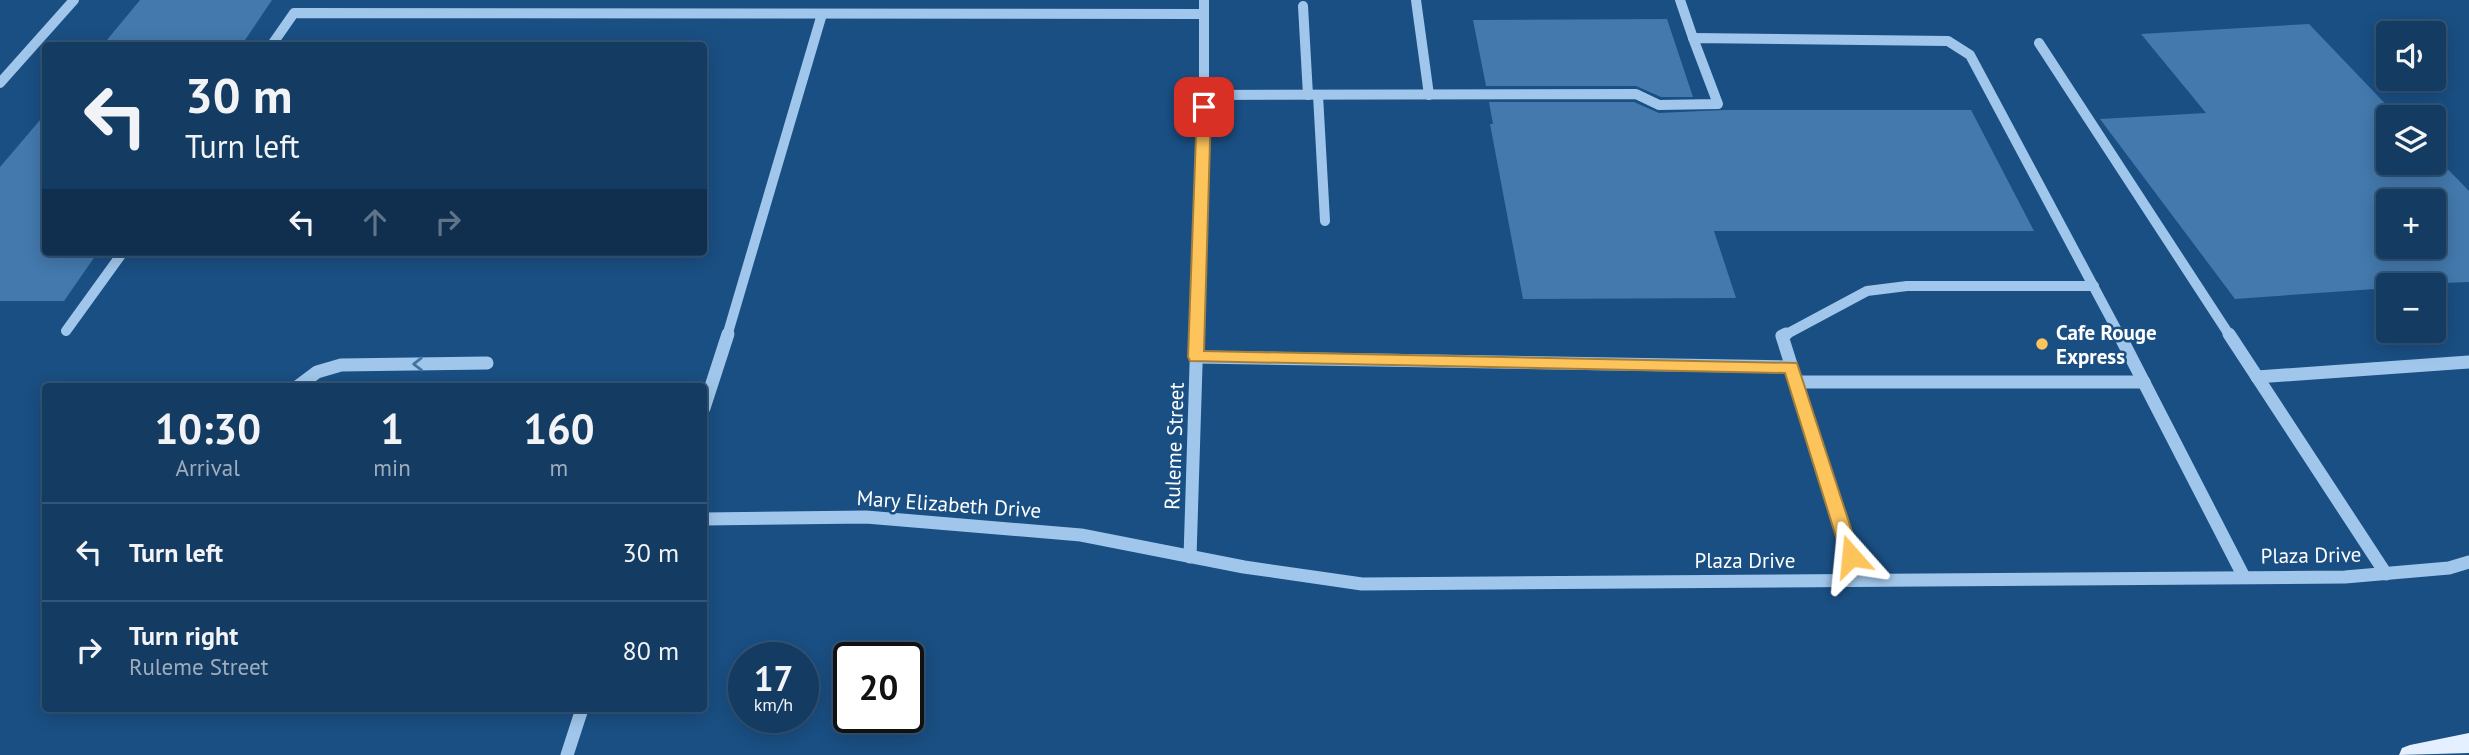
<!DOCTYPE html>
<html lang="en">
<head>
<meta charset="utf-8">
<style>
	body { margin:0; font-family:"PT Sans",sans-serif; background:#21466b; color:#f1f3f6; height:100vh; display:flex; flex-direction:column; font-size:26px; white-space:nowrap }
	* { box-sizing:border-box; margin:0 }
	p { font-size:23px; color:#9dadbe }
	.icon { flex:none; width:38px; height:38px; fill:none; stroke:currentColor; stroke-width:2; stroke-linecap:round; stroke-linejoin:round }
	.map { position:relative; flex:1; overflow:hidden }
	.side { position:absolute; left:42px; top:383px; width:665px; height:329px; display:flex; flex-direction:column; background:#143b62; border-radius:7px; box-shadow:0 4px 18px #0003,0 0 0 2px #357 }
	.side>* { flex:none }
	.banner { position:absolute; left:42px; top:42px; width:665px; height:214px; border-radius:7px; box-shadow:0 4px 18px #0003,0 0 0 2px #357; background:#143b62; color:#f1f3f6; overflow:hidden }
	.tools { position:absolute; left:2376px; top:21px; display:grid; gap:14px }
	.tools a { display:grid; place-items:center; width:70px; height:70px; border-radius:7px; background:#143b62; box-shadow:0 4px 18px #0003,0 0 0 2px #357; font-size:35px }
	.speed { position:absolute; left:728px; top:642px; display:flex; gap:14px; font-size:35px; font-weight:700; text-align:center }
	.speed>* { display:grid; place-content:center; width:91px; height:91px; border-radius:50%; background:#143b62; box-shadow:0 4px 18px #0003,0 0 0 2px #357; line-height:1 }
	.speed small { font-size:18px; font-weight:400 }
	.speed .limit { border:4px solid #111; border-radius:10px; background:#fff; color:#111 }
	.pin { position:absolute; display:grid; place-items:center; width:60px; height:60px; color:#fff; margin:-30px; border-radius:14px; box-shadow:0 4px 10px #0006 }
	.me { position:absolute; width:77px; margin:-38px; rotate:342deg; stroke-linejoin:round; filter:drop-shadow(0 0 5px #0008) }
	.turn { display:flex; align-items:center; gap:24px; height:147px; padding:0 28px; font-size:32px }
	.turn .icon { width:91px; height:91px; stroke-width:2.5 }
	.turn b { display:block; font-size:49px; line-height:60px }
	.lanes { display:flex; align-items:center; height:66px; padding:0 28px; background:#0003; justify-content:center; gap:35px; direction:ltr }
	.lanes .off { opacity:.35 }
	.eta { display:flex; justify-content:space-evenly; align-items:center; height:119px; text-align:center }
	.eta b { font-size:42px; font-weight:800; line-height:49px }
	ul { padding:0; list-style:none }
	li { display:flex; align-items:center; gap:21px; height:98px; padding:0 28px; border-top:2px solid #357 }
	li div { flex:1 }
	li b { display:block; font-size:26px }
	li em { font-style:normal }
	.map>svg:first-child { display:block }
	.building { fill:#4379ad; fill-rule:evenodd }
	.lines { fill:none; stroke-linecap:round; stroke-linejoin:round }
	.minor-far1 { stroke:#a0c7eb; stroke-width:10 }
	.minor { stroke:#a0c7eb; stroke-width:13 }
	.major { fill:#e4f0ff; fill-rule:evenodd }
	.oneway { stroke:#4273a2 }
	.route { fill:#fdc45c; stroke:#a47f3c; stroke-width:2 }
	.poi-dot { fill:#fdc45c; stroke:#1a4f83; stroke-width:2.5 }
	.labels { text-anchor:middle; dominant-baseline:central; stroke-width:5; stroke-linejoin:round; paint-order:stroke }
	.poi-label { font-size:21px; font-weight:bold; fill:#fff; stroke:#1a4f83; text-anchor:start }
	.street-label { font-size:21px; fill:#fff; stroke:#1a4f83 }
</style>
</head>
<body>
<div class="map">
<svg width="2469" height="755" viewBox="0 0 2469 755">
	<rect width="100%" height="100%" fill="#1a4f83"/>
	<g class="building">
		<path d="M 140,0 L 272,0 L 241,46 L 102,46 Z"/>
		<path d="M 1667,19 L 1693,97 L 1661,97 L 1636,86 L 1486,86 L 1473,20 Z"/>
		<path d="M 2309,24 L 2398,117 L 2389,117 L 2389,163 L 2434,163 L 2434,155 L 2469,191 L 2469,282 L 2389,285 L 2389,288 L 2235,299 L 2100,119 L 2206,113 L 2141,34 ZM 2389,201 L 2434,201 L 2434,247 L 2389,247 Z"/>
		<path d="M 1489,102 L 1634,102 L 1659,113 L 1723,110 L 1971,110 L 2034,231 L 1714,231 L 1736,298 L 1523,299 L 1490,124 L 1493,124 Z"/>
		<path d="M 46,113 L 46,252 L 98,252 L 64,301 L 0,301 L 0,167 Z"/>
	</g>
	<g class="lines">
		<g class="minor-far1">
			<path d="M 1416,0 L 1429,95"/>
			<path d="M 1680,0 L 1693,38"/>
			<path d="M 1303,6 L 1308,95"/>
			<path d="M 2039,43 L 2230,336"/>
			<path d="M 271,46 L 294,13 L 1204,14"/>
			<path d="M 0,83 L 74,0"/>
			<path d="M 1204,95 L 1636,94 L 1659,105 L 1718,104 L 1693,38 L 1948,41 L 1970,55 L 2120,336"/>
			<path d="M 1318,95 L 1325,221"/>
			<path d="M 66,331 L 123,252"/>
			<path d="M 727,336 L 822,14"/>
			<path d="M 1197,336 L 1204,107 L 1204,0"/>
			<path d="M 1783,336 L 1867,291 L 1907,286 L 2094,286"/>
		</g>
		<g class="minor">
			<path d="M 1786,334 L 1782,336 L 1859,580"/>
			<path d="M 2119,334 L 2244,577"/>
			<path d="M 2229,334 L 2386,574"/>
			<path d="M 1196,357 L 1791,367"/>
			<path d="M 2257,377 L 2469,362"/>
			<path d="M 1795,382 L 2144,382"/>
			<path d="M 297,387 L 317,372 L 341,365 L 487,363"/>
			<path d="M 704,408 L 728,334"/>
			<path d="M 704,519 L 866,517 L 1081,535 L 1244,567 L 1362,584 L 2345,577 L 2449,568 L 2469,562"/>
			<path d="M 1190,557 L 1197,334"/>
			<path d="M 567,755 L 582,709"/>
		</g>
		<path class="major" d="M 2469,733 L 2469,753 L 2399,755 L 2402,748 L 2410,745 Z"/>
	</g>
	<defs><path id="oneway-chevron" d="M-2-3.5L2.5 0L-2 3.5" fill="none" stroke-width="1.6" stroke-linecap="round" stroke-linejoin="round" transform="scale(1.75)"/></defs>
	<use class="oneway" href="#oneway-chevron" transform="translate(418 364) rotate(179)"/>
	<path class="route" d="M 1204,103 L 1211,107 L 1204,351 L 1797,363 L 1860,556 L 1857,561 L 1851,563 L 1845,561 L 1842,556 L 1785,373 L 1190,361 L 1188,357 L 1197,107 Z"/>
	<circle class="poi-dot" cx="2042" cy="344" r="7"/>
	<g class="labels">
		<g class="poi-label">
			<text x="2056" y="332">Cafe Rouge<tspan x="2056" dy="24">Express</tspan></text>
		</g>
		<g class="street-label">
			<text transform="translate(1174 446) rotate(-88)">Ruleme Street</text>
			<text transform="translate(949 504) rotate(4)">Mary Elizabeth Drive</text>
			<text transform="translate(2311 555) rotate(-1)">Plaza Drive</text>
			<text x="1745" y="560">Plaza Drive</text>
		</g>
	</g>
</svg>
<div class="tools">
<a><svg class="icon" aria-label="sound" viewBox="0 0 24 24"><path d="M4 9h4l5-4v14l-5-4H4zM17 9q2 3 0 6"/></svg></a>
<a><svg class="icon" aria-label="layers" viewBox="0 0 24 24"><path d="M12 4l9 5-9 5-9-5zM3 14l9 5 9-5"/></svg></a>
<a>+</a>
<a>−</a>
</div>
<div class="speed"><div>17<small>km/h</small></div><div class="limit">20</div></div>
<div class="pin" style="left:1204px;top:107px;background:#d93025"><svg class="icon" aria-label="arrive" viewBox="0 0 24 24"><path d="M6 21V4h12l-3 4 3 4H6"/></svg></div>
<svg class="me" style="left:1851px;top:556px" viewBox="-20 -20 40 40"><path d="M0-17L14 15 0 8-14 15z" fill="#fdc45c" stroke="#fff" stroke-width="4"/></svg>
<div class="banner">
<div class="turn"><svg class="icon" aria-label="left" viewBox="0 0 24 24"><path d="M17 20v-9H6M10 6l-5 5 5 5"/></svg><div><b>30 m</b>Turn left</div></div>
<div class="lanes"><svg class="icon" aria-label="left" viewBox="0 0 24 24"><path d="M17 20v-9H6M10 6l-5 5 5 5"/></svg><svg class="icon off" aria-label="ahead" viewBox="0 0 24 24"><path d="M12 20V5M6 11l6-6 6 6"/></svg><svg class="icon off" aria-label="right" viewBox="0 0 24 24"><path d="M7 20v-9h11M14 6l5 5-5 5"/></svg></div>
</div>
<section class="side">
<div class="eta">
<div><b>10:30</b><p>Arrival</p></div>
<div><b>1</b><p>min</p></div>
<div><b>160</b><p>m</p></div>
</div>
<ul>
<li><svg class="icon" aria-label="left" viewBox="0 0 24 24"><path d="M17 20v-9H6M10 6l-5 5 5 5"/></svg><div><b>Turn left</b></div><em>30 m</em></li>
<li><svg class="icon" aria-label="right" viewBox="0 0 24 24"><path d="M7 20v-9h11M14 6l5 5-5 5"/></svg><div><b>Turn right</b><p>Ruleme Street</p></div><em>80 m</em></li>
</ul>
</section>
</div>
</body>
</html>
